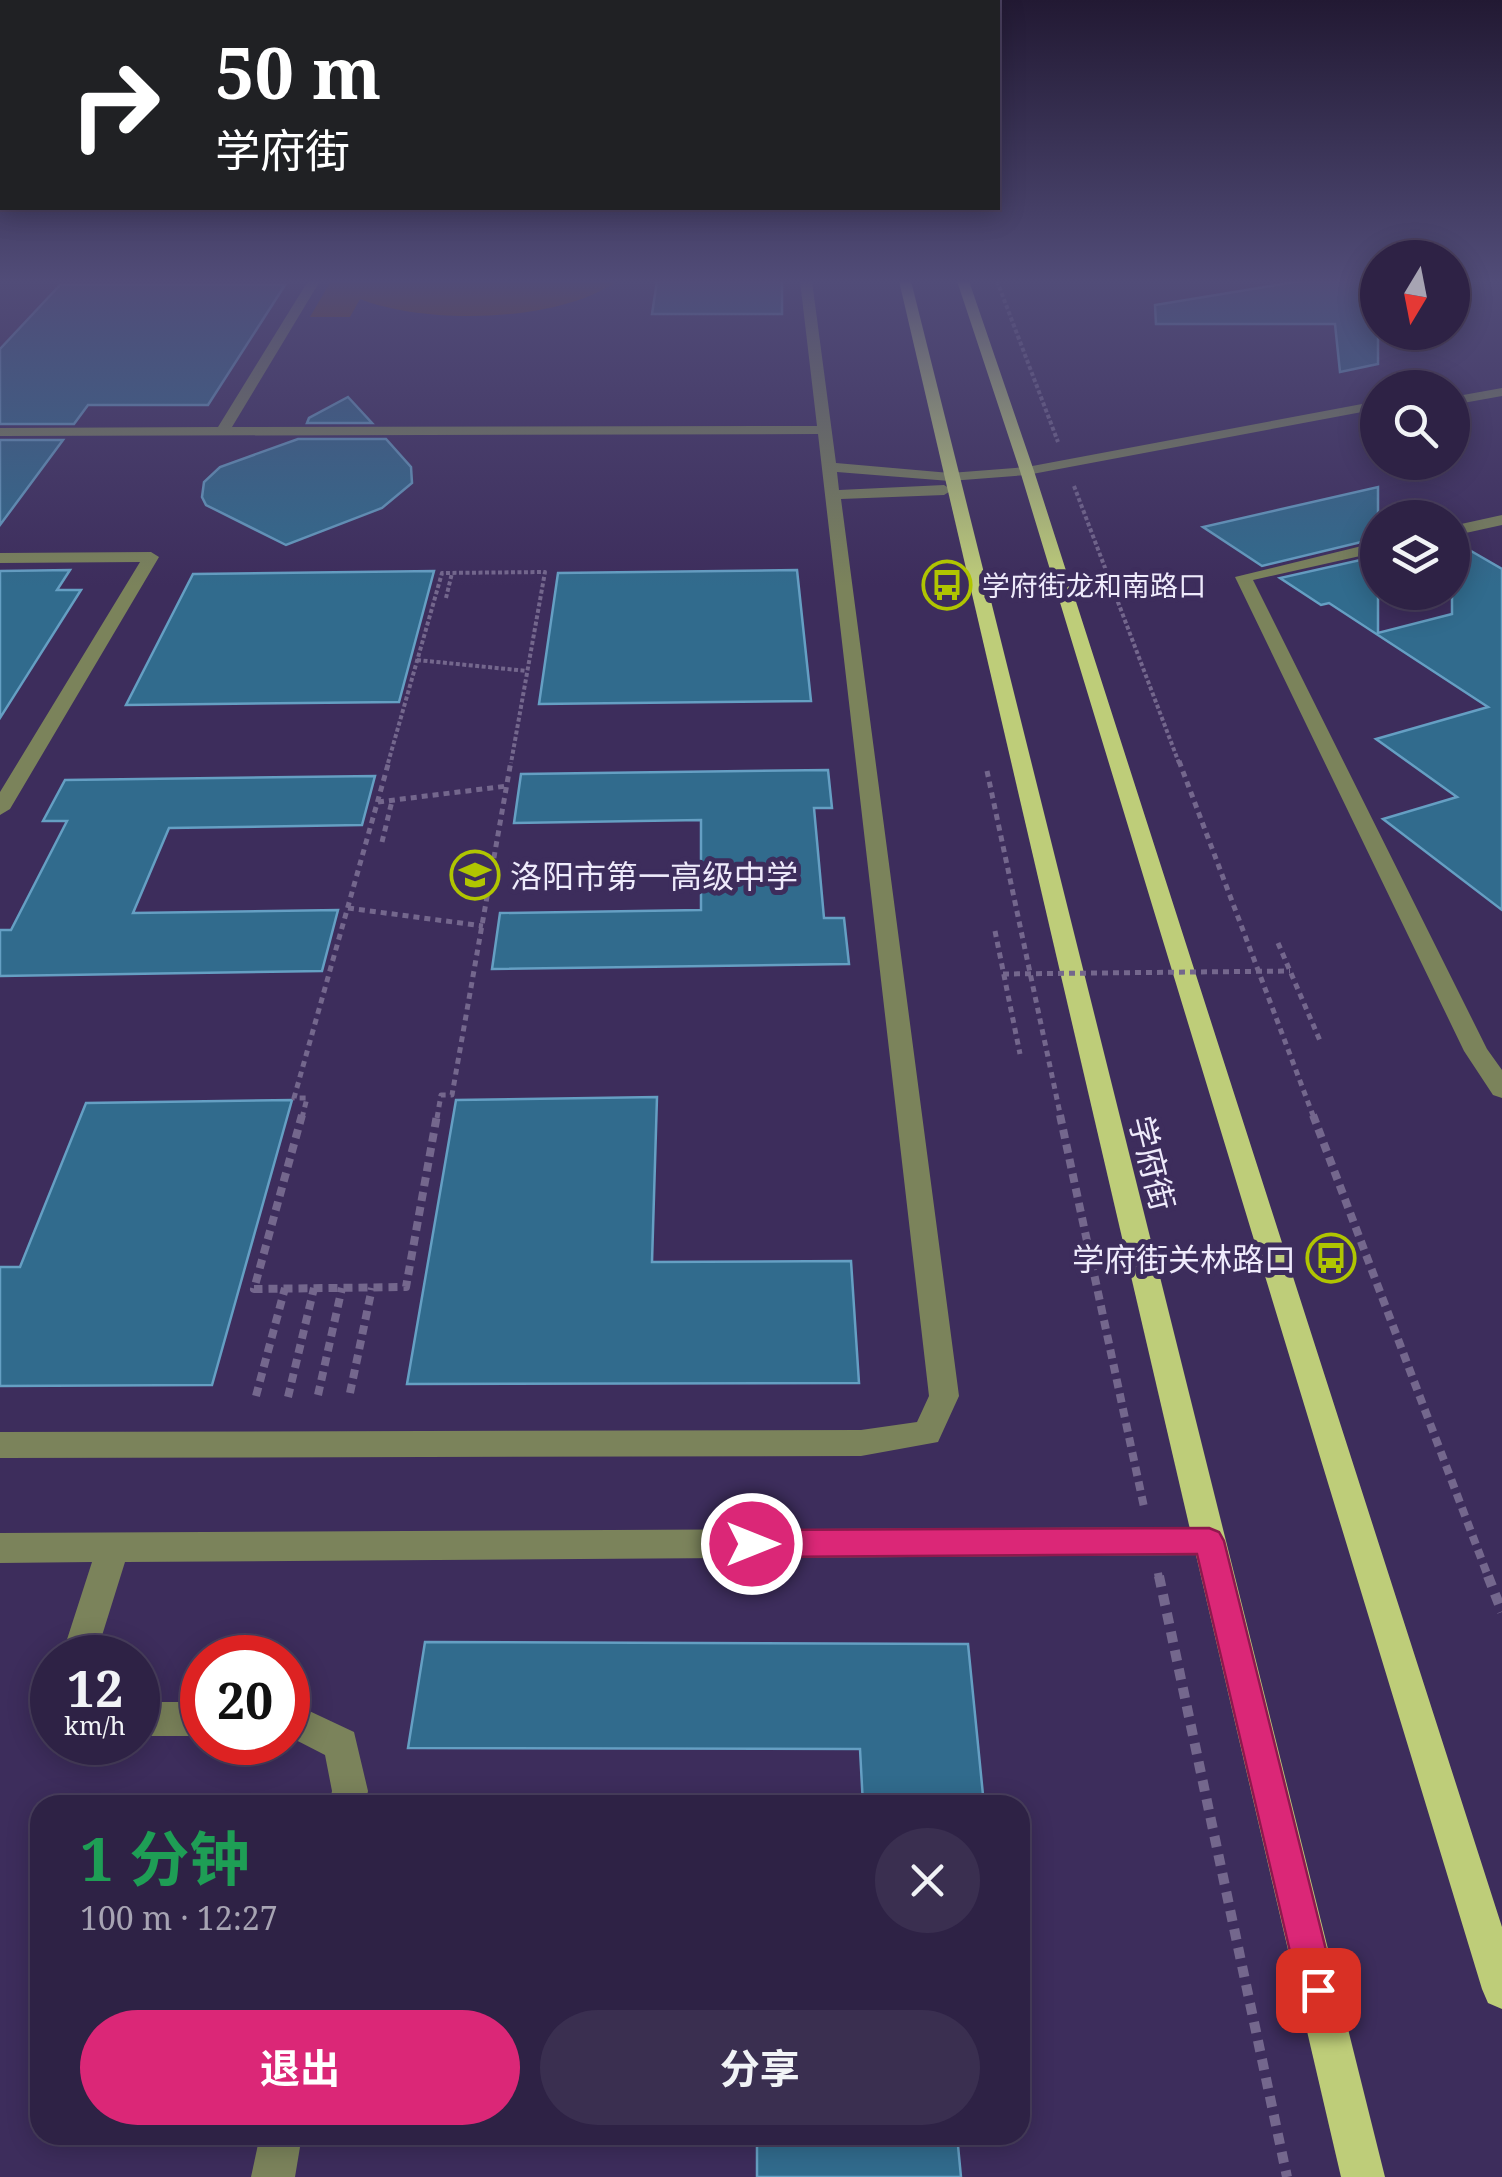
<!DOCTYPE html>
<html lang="zh">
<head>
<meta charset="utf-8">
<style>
	body { margin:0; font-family:"Noto Serif","Noto Sans SC",serif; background:#3a2f50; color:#f1f3f6; height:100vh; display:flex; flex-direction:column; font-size:38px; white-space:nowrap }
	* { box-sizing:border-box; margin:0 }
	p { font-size:32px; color:#a7a4b3 }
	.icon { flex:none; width:55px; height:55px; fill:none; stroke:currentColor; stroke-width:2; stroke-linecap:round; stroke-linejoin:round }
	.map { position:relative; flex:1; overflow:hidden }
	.panel { position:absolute; left:30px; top:1795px; width:1000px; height:350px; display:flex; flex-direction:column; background:#2e2245; border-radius:30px; box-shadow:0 5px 25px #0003,0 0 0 2px #493f5e }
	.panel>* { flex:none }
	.guide { position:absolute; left:0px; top:0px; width:1000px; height:210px; box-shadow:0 5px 25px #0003,0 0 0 2px #493f5e; background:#202124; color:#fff; overflow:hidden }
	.needle { width:65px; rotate:190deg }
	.tools { position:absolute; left:1360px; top:240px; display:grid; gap:20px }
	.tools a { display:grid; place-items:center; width:110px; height:110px; border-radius:50%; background:#2e2245; box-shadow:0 5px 25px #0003,0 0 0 2px #493f5e; font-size:50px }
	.speed { position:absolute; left:30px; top:1635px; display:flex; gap:20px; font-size:50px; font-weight:700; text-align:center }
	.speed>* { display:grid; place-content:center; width:130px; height:130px; border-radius:50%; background:#2e2245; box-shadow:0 5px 25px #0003,0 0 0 2px #493f5e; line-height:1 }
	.speed small { font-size:25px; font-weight:400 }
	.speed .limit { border:15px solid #d22; background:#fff; color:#111 }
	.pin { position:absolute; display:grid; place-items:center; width:85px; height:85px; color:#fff; margin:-42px; border-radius:20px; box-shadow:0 5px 15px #0006 }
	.me { position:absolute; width:110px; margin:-55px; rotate:90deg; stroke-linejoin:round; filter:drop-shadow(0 0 8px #0008) }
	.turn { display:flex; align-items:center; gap:35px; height:210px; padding:0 50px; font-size:45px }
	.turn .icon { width:130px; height:130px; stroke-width:2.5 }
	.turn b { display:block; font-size:70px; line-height:85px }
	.round { display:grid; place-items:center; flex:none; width:105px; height:105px; border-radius:52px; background:#3a2f50 }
	.head { display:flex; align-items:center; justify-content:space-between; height:170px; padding:0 50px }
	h1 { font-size:60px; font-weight:700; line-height:75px; color:#1e9e55 }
	.action { display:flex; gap:20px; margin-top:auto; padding:20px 50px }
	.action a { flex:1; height:115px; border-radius:60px; background:#db2777; color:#fff; font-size:40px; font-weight:700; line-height:115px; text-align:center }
	.action a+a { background:#3a2f50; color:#f1f3f6 }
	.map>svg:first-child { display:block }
	.green { fill:#723c07 }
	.building { fill:#316b8d; stroke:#659fc3; stroke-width:2.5 }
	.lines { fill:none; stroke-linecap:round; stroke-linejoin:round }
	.path-far3 { stroke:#74678d; stroke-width:4; stroke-dasharray:4 2.5; stroke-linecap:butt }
	.path-far2 { stroke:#74678d; stroke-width:5; stroke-dasharray:6 5; stroke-linecap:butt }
	.path-far1 { stroke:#74678d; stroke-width:8; stroke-dasharray:9 6; stroke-linecap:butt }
	.path { stroke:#74678d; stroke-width:10; stroke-dasharray:11 8; stroke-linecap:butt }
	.minor { fill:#7b835b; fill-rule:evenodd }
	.major { fill:#becd79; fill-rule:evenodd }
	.path-bridge { stroke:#74678d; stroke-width:5; stroke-dasharray:6 5; stroke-linecap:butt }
	.route { fill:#db2777; stroke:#8e194d; stroke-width:2.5 }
	.labels { text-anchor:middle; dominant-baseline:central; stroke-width:10; stroke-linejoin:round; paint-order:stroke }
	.far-poi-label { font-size:28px; fill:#eeeafb; stroke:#3d2d5c; text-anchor:start }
	.poi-label { font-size:32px; fill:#eeeafb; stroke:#3d2d5c; text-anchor:start }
	.street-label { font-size:32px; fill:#eeeafb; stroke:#3d2d5c }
</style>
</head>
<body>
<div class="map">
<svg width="1502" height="2177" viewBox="0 0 1502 2177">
	<rect width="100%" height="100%" fill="#3d2d5c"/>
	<path class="green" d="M 331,281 L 617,281 C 558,323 426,325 360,299 L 350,317 L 310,317 Z"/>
	<g class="building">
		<path d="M 657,281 L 782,281 L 782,314 L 652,314 Z"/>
		<path d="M 1301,281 L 1364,281 L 1378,286 L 1378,364 L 1340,372 L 1335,324 L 1156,324 L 1155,305 Z"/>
		<path d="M 60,285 L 285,285 L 208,405 L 88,405 L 74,424 L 0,424 L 0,349 Z"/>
		<path d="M 348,397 L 372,423 L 307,423 L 309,418 Z"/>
		<path d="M 298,439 L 386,439 L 411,467 L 412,483 L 382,508 L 286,545 L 206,505 L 202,497 L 204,482 L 220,467 Z"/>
		<path d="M 0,440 L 63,440 L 0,525 Z"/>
		<path d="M 1378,487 L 1378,538 L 1262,566 L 1203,527 Z"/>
		<path d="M 1452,540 L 1502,569 L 1502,910 L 1383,819 L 1457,797 L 1376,739 L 1488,707 L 1329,603 L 1321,605 L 1280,578 L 1378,556 L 1378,633 L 1452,614 Z"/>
		<path d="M 70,570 L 57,590 L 81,590 L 0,718 L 0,571 Z"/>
		<path d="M 797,570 L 811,701 L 539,704 L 558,573 Z"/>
		<path d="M 434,571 L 399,702 L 126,705 L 193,574 Z"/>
		<path d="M 828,770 L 832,808 L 814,808 L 824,918 L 844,918 L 849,964 L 492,969 L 500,913 L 701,910 L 701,820 L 514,823 L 521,774 Z"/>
		<path d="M 375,776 L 362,825 L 169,828 L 133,913 L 338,910 L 322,971 L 0,976 L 0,930 L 11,930 L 67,821 L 43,821 L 65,780 Z"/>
		<path d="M 657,1097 L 652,1262 L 851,1261 L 859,1383 L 407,1384 L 456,1100 Z"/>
		<path d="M 292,1100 L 212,1385 L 0,1386 L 0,1267 L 20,1267 L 86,1103 Z"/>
		<path d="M 425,1642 L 968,1644 L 984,1805 L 863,1805 L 860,1749 L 408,1748 Z"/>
		<path d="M 757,2135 L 957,2135 L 961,2177 L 757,2177 Z"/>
	</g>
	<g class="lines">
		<g class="path-far3">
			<path d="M 997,281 L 1058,442"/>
			<path d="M 1074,486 L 1179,763"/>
			<path d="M 446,598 L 452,573"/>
			<path d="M 417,660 L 527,671"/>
			<path d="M 388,763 L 442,573 L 545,572 L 511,763"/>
		</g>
		<g class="path-far2">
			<path d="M 1179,761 L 1314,1118"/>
			<path d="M 987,771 L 1061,1118"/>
			<path d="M 378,802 L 507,786"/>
			<path d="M 382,842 L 392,801"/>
			<path d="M 348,908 L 483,926"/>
			<path d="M 995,931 L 1020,1054"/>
			<path d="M 1278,943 L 1321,1043"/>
			<path d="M 302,1118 L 307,1098 L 294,1098 L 389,761"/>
			<path d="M 437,1118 L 441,1095 L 452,1095 L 511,761"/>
		</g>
		<g class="path-far1">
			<path d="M 302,1115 L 254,1289 L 406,1287 L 437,1115"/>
			<path d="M 1060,1115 L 1144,1507"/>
			<path d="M 1313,1115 L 1489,1579"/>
			<path d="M 350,1393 L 372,1288"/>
			<path d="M 318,1395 L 342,1288"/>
			<path d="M 256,1396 L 285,1288"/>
			<path d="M 288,1397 L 314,1288"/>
			<path d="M 1158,1573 L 1159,1579"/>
		</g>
		<g class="path">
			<path d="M 1159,1576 L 1287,2177"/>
			<path d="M 1488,1576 L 1502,1612"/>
		</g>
		<g class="minor">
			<path d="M 308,281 L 320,281 L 232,427 L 817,426 L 800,281 L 812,281 L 836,463 L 950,473 L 1027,467 L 1378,401 L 1378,409 L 1027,475 L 950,481 L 837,472 L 839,490 L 944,485 L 952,490 L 944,495 L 841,499 L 959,1396 L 938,1442 L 861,1456 L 0,1458 L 0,1432 L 861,1430 L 917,1422 L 929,1396 L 818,434 L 0,436 L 0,428 L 218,427 Z"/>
			<path d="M 1502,388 L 1502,396 L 1452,405 L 1452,397 Z"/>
			<path d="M 1502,515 L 1502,525 L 1452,536 L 1452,526 Z"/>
			<path d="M 1378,542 L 1378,552 L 1253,580 L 1487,1049 L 1502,1070 L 1502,1098 L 1493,1095 L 1464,1051 L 1235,577 Z"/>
			<path d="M 151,552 L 159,557 L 10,809 L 0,815 L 0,792 L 140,562 L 0,563 L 0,553 Z"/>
			<path d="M 1209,1527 L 1221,1531 L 1225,1541 L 1221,1551 L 1209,1555 L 125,1562 L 95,1658 L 61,1658 L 92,1562 L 0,1563 L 0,1533 Z"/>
			<path d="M 288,1701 L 354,1732 L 368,1791 L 365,1805 L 329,1805 L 332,1791 L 325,1755 L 288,1736 Z"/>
			<rect x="138" y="1702" width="64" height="34"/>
			<path d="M 260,2135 L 302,2135 L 295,2177 L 251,2177 Z"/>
		</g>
		<g class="major">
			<path d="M 899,281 L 911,281 L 1385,2177 L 1341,2177 Z"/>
			<path d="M 957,281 L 969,281 L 1034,471 L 1502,1927 L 1502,2009 L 1488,2003 L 1482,1989 L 1020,471 Z"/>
		</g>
		<path class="path-bridge" d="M 1003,974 L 1290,971"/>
	</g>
	<linearGradient id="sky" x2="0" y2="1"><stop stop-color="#221933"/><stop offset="0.48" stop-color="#514c78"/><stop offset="1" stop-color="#514c78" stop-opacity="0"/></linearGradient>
	<rect width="1502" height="586" fill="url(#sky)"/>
	<path class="route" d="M 1209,1528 L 1219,1532 L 1224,1541 L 1336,1990 L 1330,2003 L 1318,2008 L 1305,2003 L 1299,1990 L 1197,1554 L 752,1557 L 741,1553 L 737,1544 L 741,1534 L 752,1530 Z"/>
	<defs>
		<g id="bus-ring" transform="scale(2.5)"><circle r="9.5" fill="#3d2d5c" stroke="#b0c501" stroke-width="1.5"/><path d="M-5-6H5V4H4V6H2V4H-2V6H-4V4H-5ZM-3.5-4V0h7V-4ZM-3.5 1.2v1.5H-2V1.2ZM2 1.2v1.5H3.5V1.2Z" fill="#b0c501"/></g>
		<g id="school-ring" transform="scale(2.5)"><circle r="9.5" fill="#3d2d5c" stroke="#b0c501" stroke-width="1.5"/><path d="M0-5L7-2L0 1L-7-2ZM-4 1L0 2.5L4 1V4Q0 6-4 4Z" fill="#b0c501"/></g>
	</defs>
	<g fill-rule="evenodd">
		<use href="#bus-ring" x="947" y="585"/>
		<use href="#school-ring" x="475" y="875"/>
		<use href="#bus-ring" x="1331" y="1258"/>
	</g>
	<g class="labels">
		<g class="far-poi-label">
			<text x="982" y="585">学府街龙和南路口</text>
		</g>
		<g class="poi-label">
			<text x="510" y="875">洛阳市第一高级中学</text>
			<text x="1296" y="1258" text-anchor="end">学府街关林路口</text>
		</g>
		<g class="street-label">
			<text transform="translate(1153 1163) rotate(76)">学府街</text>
		</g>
	</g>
</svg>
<div class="tools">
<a><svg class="needle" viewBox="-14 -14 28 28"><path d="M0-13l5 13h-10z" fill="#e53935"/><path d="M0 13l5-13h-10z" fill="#a7a4b3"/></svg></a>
<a><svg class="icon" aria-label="search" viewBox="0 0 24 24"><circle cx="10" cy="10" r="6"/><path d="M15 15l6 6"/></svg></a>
<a><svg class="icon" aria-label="layers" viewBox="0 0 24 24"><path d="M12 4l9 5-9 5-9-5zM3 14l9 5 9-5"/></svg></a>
</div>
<div class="speed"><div>12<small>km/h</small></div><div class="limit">20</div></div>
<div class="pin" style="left:1318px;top:1990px;background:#d93025"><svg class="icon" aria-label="arrive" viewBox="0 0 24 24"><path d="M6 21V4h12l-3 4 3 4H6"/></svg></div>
<svg class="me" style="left:752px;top:1544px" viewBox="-20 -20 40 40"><circle r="17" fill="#db2777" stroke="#fff" stroke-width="3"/><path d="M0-11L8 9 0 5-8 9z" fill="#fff"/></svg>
<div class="guide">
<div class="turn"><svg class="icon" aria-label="right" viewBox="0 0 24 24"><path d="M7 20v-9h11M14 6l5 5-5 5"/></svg><div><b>50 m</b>学府街</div></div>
</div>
<section class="panel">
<div class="head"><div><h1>1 分钟</h1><p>100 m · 12:27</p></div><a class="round"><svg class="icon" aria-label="close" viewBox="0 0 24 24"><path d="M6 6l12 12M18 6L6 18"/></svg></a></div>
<div class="action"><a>退出</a><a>分享</a></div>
</section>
</div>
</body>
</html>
